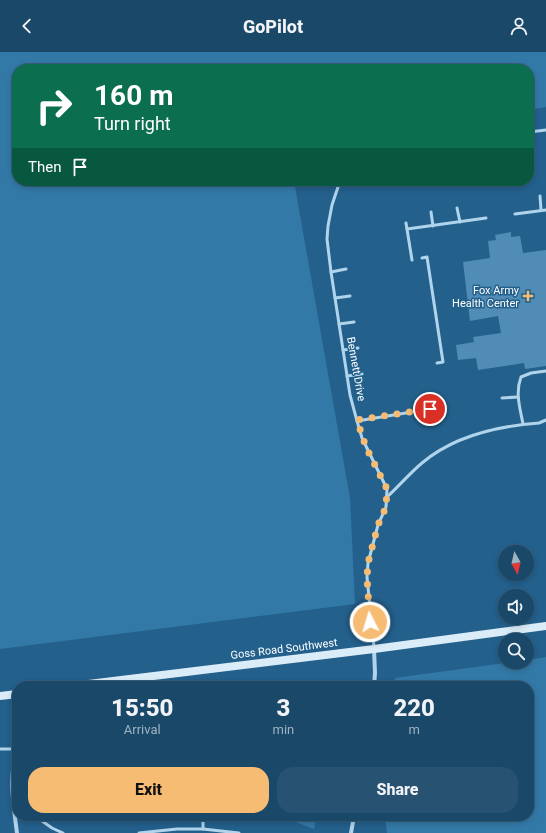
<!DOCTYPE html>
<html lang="en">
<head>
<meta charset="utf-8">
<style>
	body { margin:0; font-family:Roboto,sans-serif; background:#275271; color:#f1f3f6; height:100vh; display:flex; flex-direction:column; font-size:15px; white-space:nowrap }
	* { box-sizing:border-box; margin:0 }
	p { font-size:13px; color:#9fb2c0 }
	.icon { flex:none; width:22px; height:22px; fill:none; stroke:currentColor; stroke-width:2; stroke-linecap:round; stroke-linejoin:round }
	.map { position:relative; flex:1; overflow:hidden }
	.sheet { position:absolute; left:12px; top:629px; width:522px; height:140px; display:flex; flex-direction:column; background:#1a4869; border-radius:16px; box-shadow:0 2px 6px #0003,0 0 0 1px #38607d }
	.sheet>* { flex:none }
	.banner { position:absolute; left:12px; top:12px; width:522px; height:122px; border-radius:16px; box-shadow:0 2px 6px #0003,0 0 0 1px #38607d; background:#0b6e4f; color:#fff; overflow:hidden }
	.needle { width:26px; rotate:172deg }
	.tools { position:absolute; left:498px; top:493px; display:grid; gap:8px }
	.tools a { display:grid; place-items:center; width:36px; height:36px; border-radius:50%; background:#1a4869; box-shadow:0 2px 6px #0003,0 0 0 1px #38607d; font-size:20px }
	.pin { position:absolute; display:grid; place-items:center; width:34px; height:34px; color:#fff; margin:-17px; border:2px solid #fff; border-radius:50%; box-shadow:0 1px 4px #0007 }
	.me { position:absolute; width:44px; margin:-22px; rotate:355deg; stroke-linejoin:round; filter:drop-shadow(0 0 3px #0008) }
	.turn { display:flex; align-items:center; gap:14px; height:84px; padding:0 16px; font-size:18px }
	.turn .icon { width:52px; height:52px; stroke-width:2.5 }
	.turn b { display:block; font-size:28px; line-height:34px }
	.then { display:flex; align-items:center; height:38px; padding:0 16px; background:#0003; gap:8px; font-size:15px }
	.eta { display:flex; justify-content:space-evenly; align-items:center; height:68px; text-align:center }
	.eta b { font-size:24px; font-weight:800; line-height:28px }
	.primary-button { display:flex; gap:8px; margin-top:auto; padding:8px 16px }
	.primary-button a { flex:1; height:46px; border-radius:16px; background:#f6bc73; color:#111; font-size:16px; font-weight:800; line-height:46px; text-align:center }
	.primary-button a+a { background:#275271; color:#f1f3f6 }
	header { display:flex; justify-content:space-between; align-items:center; height:52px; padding:0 16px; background:#1a4869; font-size:18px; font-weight:800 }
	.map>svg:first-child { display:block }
	.green { fill:#3379a7 }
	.building { fill:#508cb5 }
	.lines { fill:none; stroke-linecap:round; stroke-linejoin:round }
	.lane { stroke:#b0d4eb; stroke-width:3 }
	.street { stroke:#b0d4eb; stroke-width:4 }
	.secondary { stroke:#dbecf9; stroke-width:8 }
	.route { stroke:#f6bc73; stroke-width:7; stroke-dasharray:0 12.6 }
	.poi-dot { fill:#f6bc73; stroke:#23608c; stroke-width:1.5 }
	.labels { text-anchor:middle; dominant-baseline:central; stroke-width:3; stroke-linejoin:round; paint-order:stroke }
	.poi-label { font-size:11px; fill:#fff; stroke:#23608c; text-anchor:end }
	.street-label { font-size:11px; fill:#fff; stroke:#23608c }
</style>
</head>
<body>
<header><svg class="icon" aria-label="back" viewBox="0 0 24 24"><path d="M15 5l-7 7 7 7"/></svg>GoPilot<svg class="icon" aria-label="person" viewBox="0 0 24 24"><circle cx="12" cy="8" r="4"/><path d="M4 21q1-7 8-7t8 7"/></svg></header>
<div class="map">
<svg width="546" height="781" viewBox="0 0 546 781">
	<rect width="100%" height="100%" fill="#23608c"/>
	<g class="green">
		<path d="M 0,0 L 546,0 L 546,55 L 529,58 L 529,17 L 17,17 L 17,129 L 294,129 L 350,446 L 355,552 L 0,597 Z"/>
		<path d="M 546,605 L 546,781 L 387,781 L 385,764 L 529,764 L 529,634 L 394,634 L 395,626 L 511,610 L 527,610 L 527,608 Z"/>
		<path d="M 279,764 L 317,764 L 314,777 Z"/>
	</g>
	<path class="building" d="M 511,180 L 511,185 L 520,184 L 523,201 L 546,198 L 546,314 L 525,317 L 524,311 L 478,318 L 476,306 L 458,308 L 456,293 L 474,290 L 473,285 L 501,281 L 498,264 L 470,269 L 463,210 L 490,206 L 488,189 L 496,188 L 495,183 Z"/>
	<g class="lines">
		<g class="lane">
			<path d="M 529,80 L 546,78"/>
			<path d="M 530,80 L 532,94"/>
			<path d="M 340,129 L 332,153 L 328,174 L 327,187 L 331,220 L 350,343 L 357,369 L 362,386 L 387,437 L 386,455 L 378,473 L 368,511 L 367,525 L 374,595"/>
			<path d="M 540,144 L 541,158"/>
			<path d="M 457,156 L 460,170"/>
			<path d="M 431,160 L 433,174"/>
			<path d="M 515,162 L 546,158"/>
			<path d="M 406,171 L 412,208"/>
			<path d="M 407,177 L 486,166"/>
			<path d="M 422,206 L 427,205 L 443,310 L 437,311"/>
			<path d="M 331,220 L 346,217"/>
			<path d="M 335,246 L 350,244"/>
			<path d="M 339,272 L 354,270"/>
			<path d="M 343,298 L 358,296"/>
			<path d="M 347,324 L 362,322"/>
			<path d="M 502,346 L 518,345"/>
			<path d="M 357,369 L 430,357"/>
			<path d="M 523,372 C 520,356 515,341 521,325 L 531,321 L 546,319"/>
			<path d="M 387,445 C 399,434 410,421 422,411 C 455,383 498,374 539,371 L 546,368"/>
			<path d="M 0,697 L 16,697"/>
			<path d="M 35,764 L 52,776 L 63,781"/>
			<path d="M 203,777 L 203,764"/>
			<path d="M 139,781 L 177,777 L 203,777 L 239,781"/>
		</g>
		<g class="street">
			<path d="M 374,597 L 375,621 L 374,634"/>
			<path d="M 17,781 C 13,752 9,724 17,696"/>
			<path d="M 351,781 L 354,764"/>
		</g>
		<g class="secondary">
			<path d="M 72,634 L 374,597 L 546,574"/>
			<path d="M 0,644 L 17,642"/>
		</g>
	</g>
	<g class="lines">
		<path class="route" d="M 370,570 L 367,526 L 368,511 L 378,473 L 386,455 L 387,437 L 366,395 L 357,368 L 430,357"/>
	</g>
	<path class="poi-dot" d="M526 238h4v4h4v4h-4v4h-4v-4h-4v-4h4z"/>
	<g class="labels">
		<g class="poi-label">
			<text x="519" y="238">Fox Army<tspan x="519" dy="13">Health Center</tspan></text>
		</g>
		<g class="street-label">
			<text transform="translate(356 317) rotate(80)">Bennett Drive</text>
			<text transform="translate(284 597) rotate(-7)">Goss Road Southwest</text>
		</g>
	</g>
</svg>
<div class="tools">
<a><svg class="needle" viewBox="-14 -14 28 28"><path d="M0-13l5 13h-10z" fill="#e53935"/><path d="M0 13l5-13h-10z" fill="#9fb2c0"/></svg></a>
<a><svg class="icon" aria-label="sound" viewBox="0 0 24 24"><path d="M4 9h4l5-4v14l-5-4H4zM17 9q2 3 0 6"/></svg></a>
<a><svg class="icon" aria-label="search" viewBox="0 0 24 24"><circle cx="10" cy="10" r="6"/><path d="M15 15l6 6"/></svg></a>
</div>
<div class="pin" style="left:430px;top:357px;background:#d93025"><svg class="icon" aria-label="arrive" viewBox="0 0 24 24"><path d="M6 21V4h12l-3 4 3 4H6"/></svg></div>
<svg class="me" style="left:370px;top:570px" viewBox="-20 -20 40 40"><circle r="17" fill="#f6bc73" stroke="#fff" stroke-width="3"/><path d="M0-11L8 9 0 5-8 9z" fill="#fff"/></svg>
<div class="banner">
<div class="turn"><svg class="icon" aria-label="right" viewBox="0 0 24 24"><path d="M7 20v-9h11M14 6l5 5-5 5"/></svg><div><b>160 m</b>Turn right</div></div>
<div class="then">Then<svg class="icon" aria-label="arrive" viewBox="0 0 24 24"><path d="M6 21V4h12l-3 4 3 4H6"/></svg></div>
</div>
<section class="sheet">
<div class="eta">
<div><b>15:50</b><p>Arrival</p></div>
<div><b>3</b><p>min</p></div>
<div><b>220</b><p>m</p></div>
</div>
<div class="primary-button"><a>Exit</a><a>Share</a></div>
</section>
</div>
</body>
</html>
